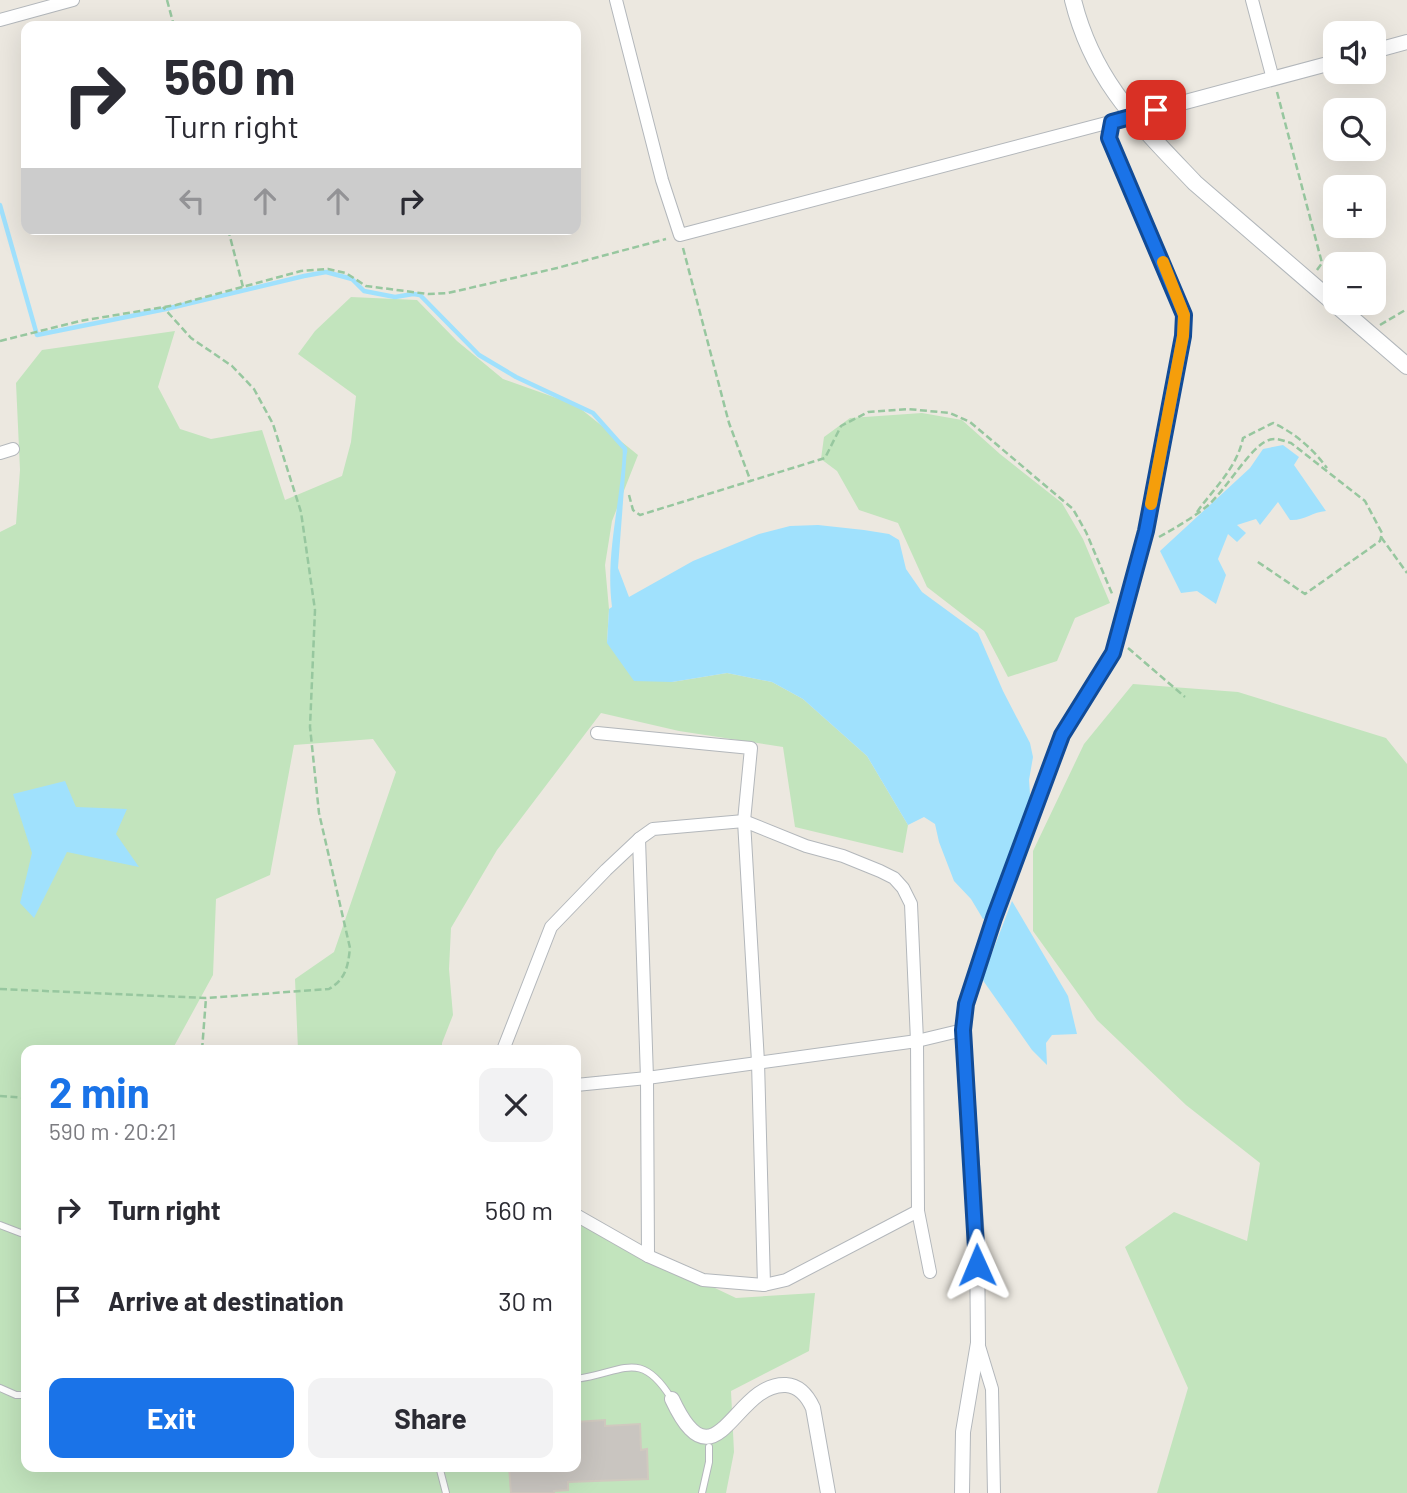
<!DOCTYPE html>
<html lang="en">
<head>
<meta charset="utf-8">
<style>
	body { margin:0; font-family:Barlow,sans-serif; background:#f2f2f3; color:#2b2b33; height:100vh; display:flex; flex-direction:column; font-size:26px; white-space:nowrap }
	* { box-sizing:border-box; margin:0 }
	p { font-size:23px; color:#7c7c81 }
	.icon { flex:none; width:38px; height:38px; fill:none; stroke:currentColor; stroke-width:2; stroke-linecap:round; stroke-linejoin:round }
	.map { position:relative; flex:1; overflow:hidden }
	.drawer { position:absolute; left:21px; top:1045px; width:560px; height:427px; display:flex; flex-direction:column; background:#fff; border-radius:14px; box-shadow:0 7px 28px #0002 }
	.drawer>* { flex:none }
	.guide { position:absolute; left:21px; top:21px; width:560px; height:214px; border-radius:14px; box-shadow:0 7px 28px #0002; background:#fff; color:#2b2b33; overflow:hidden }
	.tools { position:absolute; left:1323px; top:21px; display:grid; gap:14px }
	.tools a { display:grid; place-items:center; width:63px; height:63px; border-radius:14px; background:#fff; box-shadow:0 7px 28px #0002; font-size:35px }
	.pin { position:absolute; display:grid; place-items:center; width:60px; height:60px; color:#fff; margin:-30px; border-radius:14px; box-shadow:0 4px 10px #0006 }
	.me { position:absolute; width:77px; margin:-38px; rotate:359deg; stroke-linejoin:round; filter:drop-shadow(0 0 5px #0008) }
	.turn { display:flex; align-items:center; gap:24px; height:147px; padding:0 28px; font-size:32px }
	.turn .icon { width:91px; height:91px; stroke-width:2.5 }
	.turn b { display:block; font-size:49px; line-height:60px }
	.lanes { display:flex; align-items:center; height:66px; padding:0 28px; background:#0003; justify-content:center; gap:35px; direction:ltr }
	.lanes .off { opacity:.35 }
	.round { display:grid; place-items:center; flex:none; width:74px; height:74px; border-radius:14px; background:#f2f2f3 }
	.head { display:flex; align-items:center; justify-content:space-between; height:119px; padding:0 28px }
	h1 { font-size:42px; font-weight:700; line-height:52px; color:#1a73e8 }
	.action { display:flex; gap:14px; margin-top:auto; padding:14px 28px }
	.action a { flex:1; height:80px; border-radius:14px; background:#1a73e8; color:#fff; font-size:28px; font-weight:700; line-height:80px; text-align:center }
	.action a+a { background:#f2f2f3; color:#2b2b33 }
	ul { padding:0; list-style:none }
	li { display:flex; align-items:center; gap:21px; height:91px; padding:0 28px }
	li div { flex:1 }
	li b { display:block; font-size:26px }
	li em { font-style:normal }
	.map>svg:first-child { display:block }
	.green { fill:#c2e4bd }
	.water { fill:#a0e1fd }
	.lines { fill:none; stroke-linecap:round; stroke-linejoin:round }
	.stream { stroke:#a0e1fd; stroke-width:4.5 }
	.building { fill:#c9c5c0; stroke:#d0c9bf; stroke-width:2 }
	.service-casing { stroke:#b3b7bb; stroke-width:8 }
	.minor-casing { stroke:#b3b7bb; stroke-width:14 }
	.tertiary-casing { stroke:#b3b7bb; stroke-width:16 }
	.secondary-casing { stroke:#b2b7bb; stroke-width:18 }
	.path { stroke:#97c79f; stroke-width:2.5; stroke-dasharray:7 3.5; stroke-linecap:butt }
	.service { stroke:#fff; stroke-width:6 }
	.minor { stroke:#fff; stroke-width:12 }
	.tertiary { stroke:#fff; stroke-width:14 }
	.secondary { stroke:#fff; stroke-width:16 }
	.route-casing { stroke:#114b97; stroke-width:18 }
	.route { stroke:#1a73e8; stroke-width:12 }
	.slow { stroke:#f59e0b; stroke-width:12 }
</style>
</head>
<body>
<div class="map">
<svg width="1407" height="1493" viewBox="0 0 1407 1493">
	<rect width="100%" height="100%" fill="#ece8e0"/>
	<g class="green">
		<path d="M 351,297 L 417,300 L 457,341 L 503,379 L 576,405 L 638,455 L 612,521 L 605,565 L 609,609 L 607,642 L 672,682 L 727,673 L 772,682 L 803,699 L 867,756 L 908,825 L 903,853 L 795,827 L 783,747 L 679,731 L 601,713 L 497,850 L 451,928 L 449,969 L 453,1015 L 442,1043 L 442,1050 L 298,1050 L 295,979 L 334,952 L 396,772 L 373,739 L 294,745 L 270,875 L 216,899 L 213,975 L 172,1050 L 26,1050 L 26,1466 L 576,1466 L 576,1222 L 736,1298 L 815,1293 L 809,1351 L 731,1391 L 734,1452 L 726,1493 L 0,1493 L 0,532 L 16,524 L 20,470 L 16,383 L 42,350 L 175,331 L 158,387 L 180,429 L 211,439 L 262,430 L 285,500 L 342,476 L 351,442 L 356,396 L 298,354 L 315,331 Z"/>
		<path d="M 922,413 L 962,420 L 1000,454 L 1062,503 L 1083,539 L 1110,603 L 1075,618 L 1057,661 L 1008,677 L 984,631 L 927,587 L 898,523 L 859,510 L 837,471 L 821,459 L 824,437 L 850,418 Z"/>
		<path d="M 1133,684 L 1238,692 L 1386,738 L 1407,764 L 1407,1493 L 1157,1493 L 1188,1388 L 1125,1247 L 1174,1212 L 1247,1241 L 1260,1163 L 1186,1105 L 1097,1020 L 1033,931 L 1033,851 L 1084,744 Z"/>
	</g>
	<g class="water">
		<path d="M 1283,445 L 1299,457 L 1294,465 L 1326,511 C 1312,512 1304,521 1290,520 L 1278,502 L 1260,525 L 1256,519 L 1237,525 L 1246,533 L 1237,542 L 1228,534 L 1218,559 L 1226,575 L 1216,604 L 1197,591 L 1181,593 L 1160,551 L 1250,468 L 1263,449 Z"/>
		<path d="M 623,449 L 627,449 L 618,568 L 629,597 L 693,561 L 759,534 L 790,526 L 818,525 L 864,530 L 889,534 L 899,540 L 906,569 L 922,592 L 978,633 L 1003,691 L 1030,743 L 1033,757 L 1029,780 L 1031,808 L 991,916 L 983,919 L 971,899 L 954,881 L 939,842 L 935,824 L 924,817 L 908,825 L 867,756 L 803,699 L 772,682 L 727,673 L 672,682 L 634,681 L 607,643 L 609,609 L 612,607 C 605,554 621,502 623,449 Z"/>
		<path d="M 65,781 L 76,807 L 127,809 L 116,834 L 139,867 L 67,852 L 34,918 L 20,903 L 32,853 L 13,794 Z"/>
		<path d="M 1012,901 L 1068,996 L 1077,1034 L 1052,1035 L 1046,1043 L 1047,1065 L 1032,1050 L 982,979 Z"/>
	</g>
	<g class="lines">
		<path class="stream" d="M 0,205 L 37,335 L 166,309 L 304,276 L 326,272 L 352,279 L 364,291 L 395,297 L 413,294 L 420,295 L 479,355 L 516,377 L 593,413 L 625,449 L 625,452"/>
	</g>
	<path class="building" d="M 605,1420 L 605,1426 L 640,1424 L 641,1450 L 647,1449 L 648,1479 L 568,1482 L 568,1490 L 554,1491 L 554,1493 L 511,1493 L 509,1466 L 576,1466 L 576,1422 Z"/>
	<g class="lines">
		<g class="service-casing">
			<g id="service">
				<path d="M 0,1225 L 26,1235"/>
				<path d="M 576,1379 C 623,1373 640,1348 671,1398"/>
				<path d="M 0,1388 L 16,1395 L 26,1395"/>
				<path d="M 439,1466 L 446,1493"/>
				<path d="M 702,1493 L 709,1462 L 709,1447"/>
			</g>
		</g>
		<g class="minor-casing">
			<g id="minor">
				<path d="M 616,0 L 662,180 L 680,235 L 1133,116"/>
				<path d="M 1252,0 L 1273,79"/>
				<path d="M 0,20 L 73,0"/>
				<path d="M 0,453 L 13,449"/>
				<path d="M 597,733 L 751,748 L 744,821 L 758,1062 L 764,1285"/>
				<path d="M 639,839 L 647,1078 L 648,1256"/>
				<path d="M 503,1050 L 551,927 L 606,870 L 639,839 L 653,829 L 744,821 L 806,846 L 843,856 L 880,871 L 894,878 L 903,888 L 911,904 L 917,1041 L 918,1211 L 930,1272"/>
				<path d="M 576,1085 L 647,1078 L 917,1041 L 963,1030"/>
				<path d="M 576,1215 L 648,1256 L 703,1280 L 764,1285 L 786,1280 L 918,1211"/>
				<path d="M 978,1343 L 992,1389 L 994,1493"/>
			</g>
		</g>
		<g class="tertiary-casing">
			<g id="tertiary">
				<path d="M 1374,51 L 1407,42"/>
				<path d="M 1133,116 L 1335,62"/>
				<path d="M 672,1399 C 716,1493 734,1382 786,1385 C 800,1386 808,1397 813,1408 L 828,1493"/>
				<path d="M 962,1493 L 963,1432 L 978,1343 L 977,1239 L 963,1030 L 966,1004 L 994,918 L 1062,735 L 1113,653 L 1146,531 L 1183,336 L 1184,315 L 1109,138 L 1112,122"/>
			</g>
		</g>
		<g class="secondary-casing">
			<path id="secondary" d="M 1073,0 C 1093,81 1139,124 1195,183 L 1407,366"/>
		</g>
		<g class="path">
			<path d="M 167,0 L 174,26"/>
			<path d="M 1277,92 L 1322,263 L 1317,270"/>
			<path d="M 228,229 L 243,287"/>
			<path d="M 683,248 L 729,423 L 751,482"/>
			<path d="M 1380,325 L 1407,309"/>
			<path d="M 0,341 L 80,321 L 176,305 L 301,271 L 328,269 L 346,273 L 366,286 L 428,294 L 448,293 L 557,268 L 666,239"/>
			<path d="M 629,495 L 633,510 L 640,515 L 825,458 L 841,426 L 868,412 L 908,409 L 950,413 L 970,422 L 1073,509 L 1086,532 L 1113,596"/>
			<path d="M 1197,512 C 1214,488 1237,468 1243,438 L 1273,423 C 1295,433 1313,449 1327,468"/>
			<path d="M 1159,537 C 1175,528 1191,519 1206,507 C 1225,492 1251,445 1269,440 C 1276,437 1284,441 1291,443 L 1365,501 L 1382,533 L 1380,541 L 1305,594 L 1255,560"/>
			<path d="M 1381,537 L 1407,573"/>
			<path d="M 1128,648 L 1185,697"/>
			<path d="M 0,989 L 206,998 L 329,989 C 346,979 348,966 350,948 L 319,813 L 310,727 L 315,610 L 301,512 L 273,424 L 254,389 L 232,366 L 191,338 L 163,307"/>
			<path d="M 202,1050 L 206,998"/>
			<path d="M 0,1096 L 26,1098"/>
		</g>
		<use href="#service" class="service"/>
		<use href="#minor" class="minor"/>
		<use href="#tertiary" class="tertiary"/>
		<use href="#secondary" class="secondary"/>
	</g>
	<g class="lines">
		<g class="route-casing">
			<path id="route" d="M 977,1265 L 963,1030 L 966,1004 L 994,918 L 1062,735 L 1113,653 L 1146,531 L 1183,336 L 1184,315 L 1109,138 L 1112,122 L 1156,110"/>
		</g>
		<use href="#route" class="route"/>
		<path class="slow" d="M 1151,504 L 1183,336 L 1184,315 L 1163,262"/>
	</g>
</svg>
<div class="tools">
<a><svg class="icon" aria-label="sound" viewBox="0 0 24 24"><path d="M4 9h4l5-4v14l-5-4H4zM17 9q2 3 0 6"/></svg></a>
<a><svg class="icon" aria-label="search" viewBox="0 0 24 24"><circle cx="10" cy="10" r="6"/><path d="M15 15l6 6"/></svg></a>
<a>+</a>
<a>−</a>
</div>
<div class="pin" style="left:1156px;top:110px;background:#d93025"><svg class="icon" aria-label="arrive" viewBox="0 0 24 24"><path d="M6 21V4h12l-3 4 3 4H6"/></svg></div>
<svg class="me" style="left:977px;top:1265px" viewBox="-20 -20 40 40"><path d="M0-17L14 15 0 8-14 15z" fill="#1a73e8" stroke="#fff" stroke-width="4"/></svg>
<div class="guide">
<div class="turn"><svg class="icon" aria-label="right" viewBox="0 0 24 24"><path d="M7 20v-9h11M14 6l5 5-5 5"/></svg><div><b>560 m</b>Turn right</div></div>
<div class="lanes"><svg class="icon off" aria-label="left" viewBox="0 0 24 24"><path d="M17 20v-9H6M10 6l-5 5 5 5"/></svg><svg class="icon off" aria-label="ahead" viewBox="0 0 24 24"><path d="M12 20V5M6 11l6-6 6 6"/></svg><svg class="icon off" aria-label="ahead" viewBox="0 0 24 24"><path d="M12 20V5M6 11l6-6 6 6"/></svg><svg class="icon" aria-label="right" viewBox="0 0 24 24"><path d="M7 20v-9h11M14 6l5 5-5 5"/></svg></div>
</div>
<section class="drawer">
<div class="head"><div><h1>2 min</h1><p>590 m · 20:21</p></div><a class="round"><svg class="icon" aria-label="close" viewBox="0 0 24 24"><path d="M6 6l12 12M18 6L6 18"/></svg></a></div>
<ul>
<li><svg class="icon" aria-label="right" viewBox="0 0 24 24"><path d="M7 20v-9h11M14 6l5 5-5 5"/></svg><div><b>Turn right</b></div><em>560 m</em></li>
<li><svg class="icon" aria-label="arrive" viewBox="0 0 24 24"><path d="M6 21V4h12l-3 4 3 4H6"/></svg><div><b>Arrive at destination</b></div><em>30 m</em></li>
</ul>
<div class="action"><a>Exit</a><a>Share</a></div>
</section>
</div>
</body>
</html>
